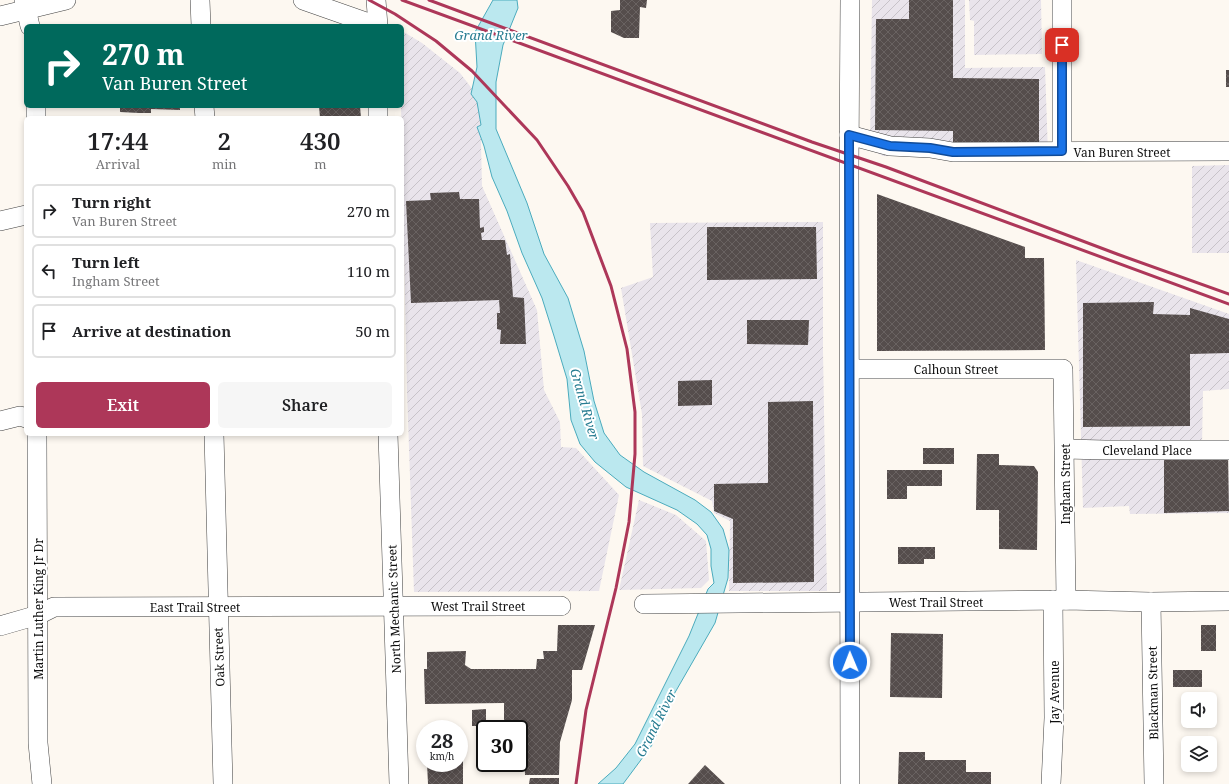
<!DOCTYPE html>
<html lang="en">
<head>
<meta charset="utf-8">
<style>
	body { margin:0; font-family:"Noto Serif",serif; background:#f6f6f6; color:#202124; height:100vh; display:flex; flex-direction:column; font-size:15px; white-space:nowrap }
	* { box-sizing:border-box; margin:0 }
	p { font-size:13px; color:#757577 }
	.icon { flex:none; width:22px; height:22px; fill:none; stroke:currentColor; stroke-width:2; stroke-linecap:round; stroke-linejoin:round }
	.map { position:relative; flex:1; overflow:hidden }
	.sheet { position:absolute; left:24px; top:116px; width:380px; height:320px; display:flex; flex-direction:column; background:#fff; border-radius:6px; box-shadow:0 2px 6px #0003 }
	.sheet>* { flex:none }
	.top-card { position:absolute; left:24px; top:24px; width:380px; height:84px; border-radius:6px; box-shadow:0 2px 6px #0003; background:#00695c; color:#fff; overflow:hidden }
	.buttons { position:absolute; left:1181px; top:692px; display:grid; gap:8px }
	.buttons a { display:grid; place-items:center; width:36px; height:36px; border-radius:6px; background:#fff; box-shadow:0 2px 6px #0003; font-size:20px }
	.speed { position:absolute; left:416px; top:720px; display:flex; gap:8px; font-size:20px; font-weight:700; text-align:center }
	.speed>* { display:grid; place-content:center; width:52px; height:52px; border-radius:50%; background:#fff; box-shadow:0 2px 6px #0003; line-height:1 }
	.speed small { font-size:10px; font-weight:400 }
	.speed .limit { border:2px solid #111; border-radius:6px; background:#fff; color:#111 }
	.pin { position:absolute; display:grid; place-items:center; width:34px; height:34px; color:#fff; margin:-17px; border-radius:8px; box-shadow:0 2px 6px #0006 }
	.me { position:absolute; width:44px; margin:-22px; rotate:359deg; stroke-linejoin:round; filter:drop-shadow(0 0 3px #0008) }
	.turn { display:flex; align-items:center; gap:14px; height:84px; padding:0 12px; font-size:18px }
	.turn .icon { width:52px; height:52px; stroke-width:2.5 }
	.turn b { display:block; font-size:28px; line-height:34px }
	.eta { display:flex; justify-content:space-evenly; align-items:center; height:68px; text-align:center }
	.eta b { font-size:24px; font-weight:600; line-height:28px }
	.cta { display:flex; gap:8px; margin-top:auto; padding:8px 12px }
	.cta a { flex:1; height:46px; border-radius:6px; background:#ad3759; color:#fff; font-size:16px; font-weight:600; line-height:46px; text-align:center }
	.cta a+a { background:#f6f6f6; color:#202124 }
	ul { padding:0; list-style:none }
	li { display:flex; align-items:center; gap:12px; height:54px; margin:0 8px 6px; padding:0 4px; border:2px solid #e0e0e0; border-radius:6px }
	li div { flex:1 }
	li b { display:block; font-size:15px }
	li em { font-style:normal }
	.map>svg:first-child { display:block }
	.industrial { fill:url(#industrial-furrows) }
	.water { fill:#bbe8ef; stroke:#4babbd }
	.building { fill:url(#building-cross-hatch) }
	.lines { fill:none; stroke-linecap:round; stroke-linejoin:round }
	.minor-casing { stroke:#414141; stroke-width:20 }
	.minor { stroke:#fff; stroke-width:19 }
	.rail { stroke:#ad3759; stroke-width:3 }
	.route-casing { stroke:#114b97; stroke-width:10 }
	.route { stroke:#1a73e8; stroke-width:7 }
	.labels { text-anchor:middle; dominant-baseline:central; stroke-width:4; stroke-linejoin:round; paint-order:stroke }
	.street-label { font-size:12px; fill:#0e0e0e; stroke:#fff }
	.water-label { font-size:13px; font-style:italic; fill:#267c91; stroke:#fff }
</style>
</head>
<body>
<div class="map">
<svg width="1229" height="784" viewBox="0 0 1229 784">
	<defs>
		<pattern id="industrial-furrows" width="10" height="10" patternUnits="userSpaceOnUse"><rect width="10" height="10" fill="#e9e4eb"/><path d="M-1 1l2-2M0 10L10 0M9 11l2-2" fill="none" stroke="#c7c2c8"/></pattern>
		<pattern id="building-cross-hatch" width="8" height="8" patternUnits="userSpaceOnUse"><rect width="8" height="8" fill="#554d4c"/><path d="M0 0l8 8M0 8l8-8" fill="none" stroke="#696261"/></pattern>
	</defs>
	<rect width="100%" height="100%" fill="#fdf8f1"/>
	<g class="industrial">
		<path d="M 872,0 L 965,0 L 965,68 L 1045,67 L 1048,154 L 883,156 L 870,149 Z"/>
		<path d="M 969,0 L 1041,0 L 1042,54 L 974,55 L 974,21 L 970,20 Z"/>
		<path d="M 402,31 L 422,43 L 460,73 L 480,99 L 482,186 L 537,310 L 544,390 L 560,422 L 561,447 L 576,448 L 619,495 L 599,591 L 414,592 L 407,390 L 401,106 L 402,106 Z"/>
		<path d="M 1229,165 L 1229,253 L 1192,253 L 1192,166 Z"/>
		<path d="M 823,222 L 823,351 L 827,591 L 729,591 L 730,521 L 714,513 L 712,501 L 643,466 L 642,414 L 621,288 L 653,277 L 650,223 Z"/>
		<path d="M 1076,260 L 1229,314 L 1229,389 L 1203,391 L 1202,445 L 1228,446 L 1229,513 L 1130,514 L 1129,506 L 1083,508 Z"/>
		<path d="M 639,500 L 676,515 L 706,541 L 709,580 L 701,588 L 619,590 Z"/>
	</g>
	<path class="water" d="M 493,0 L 517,0 L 518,8 L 503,45 L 496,82 L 496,129 L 527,203 L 544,254 L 568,298 L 584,351 L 594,401 L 604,433 L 620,455 L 644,472 L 695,500 L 711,512 L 723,529 L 729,550 L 728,578 L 715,623 L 673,696 L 652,745 L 623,784 L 598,784 L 616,768 L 635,744 L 689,636 L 708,589 L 714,583 L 711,566 L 711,549 L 707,535 L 697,524 L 677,510 L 626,487 L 595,462 L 580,444 L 571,420 L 567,379 L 554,336 L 542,298 L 522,253 L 507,211 L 492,177 L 484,146 L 477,127 L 481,125 L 477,102 L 471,94 L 477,67 L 475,32 Z"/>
	<g class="building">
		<path d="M 620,0 L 647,0 L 646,8 L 640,7 L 639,38 L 624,38 L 611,32 L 611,11 L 620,10 Z"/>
		<path d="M 909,0 L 953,0 L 953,78 L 1039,79 L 1039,144 L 953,147 L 953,131 L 875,130 L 876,19 L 909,19 Z"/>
		<rect x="1226" y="70" width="3" height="17"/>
		<path d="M 120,106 L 180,106 L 180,110 L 151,109 L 151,113 L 139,113 L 120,112 Z"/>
		<path d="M 319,106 L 360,106 L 361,118 L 320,118 Z"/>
		<path d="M 459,192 L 460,199 L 479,199 L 480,228 L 484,227 L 484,232 L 481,233 L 482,240 L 505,240 L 507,255 L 510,254 L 513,297 L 524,298 L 526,344 L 500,344 L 501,330 L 497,329 L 497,313 L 500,313 L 499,300 L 411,303 L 406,201 L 431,200 L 430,193 Z"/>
		<path d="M 877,194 L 1025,247 L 1025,258 L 1044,258 L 1045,350 L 877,351 Z"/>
		<path d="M 707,227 L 816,227 L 817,279 L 707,280 Z"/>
		<path d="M 1154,302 L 1153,314 L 1190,315 L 1190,308 L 1229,319 L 1229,353 L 1190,354 L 1190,426 L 1083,427 L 1083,303 Z"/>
		<path d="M 747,320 L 809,320 L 808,345 L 747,344 Z"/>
		<path d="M 712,380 L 712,405 L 678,406 L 678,381 Z"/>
		<path d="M 813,401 L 814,582 L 733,583 L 733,519 L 714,511 L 714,484 L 768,483 L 768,402 Z"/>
		<rect x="923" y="448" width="31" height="16"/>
		<path d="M 977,454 L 999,454 L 999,465 L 1034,466 L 1038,472 L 1037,550 L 999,549 L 999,510 L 976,510 Z"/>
		<path d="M 1164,454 L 1228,454 L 1229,511 L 1164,513 Z"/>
		<path d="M 887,470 L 942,470 L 942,486 L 907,486 L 907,499 L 887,499 Z"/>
		<path d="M 898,547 L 935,547 L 935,559 L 924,559 L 924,564 L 898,564 Z"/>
		<path d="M 558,625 L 595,625 L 582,670 L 572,670 L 572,700 L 560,742 L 559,775 L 525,775 L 524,748 L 519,747 L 519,729 L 504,729 L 504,703 L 425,704 L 424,669 L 427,669 L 427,652 L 466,651 L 465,665 L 471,669 L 536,669 L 537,659 L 544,659 L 543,651 L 557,651 Z"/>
		<rect x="1201" y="625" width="15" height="26"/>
		<path d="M 891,633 L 943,634 L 942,698 L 890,697 Z"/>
		<rect x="1173" y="670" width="29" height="17"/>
		<rect x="1210" y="708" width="4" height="13"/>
		<path d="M 486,709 L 486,726 L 472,726 L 472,710 Z"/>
		<path d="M 459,732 L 463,732 L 463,784 L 428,784 L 427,763 L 459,763 Z"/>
		<path d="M 899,752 L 925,752 L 925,760 L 966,760 L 966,772 L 991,772 L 991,784 L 898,784 Z"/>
		<path d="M 705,765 L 725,784 L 688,784 Z"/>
		<path d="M 530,778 L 559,778 L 559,784 L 529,784 Z"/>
	</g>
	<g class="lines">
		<g class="minor-casing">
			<g id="minor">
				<path d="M 24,0 L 30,26"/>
				<path d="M 200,0 L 201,26"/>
				<path d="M 303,0 L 377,26"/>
				<path d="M 376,0 L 378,26"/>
				<path d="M 850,0 L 849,169 L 850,784"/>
				<path d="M 0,16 L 66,0"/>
				<path d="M 204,106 L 205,118"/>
				<path d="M 36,118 L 36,106"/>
				<path d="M 378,118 L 378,106"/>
				<path d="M 849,135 L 890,146 L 930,148 L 953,152 L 1229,151"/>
				<path d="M 1062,151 L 1062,0"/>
				<path d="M 0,221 L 26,215"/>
				<path d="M 850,369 L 1063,369 L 1066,600"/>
				<path d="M 0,421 L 20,416 L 26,418"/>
				<path d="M 37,434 L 38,743 L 42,784"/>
				<path d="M 214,434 L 223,784"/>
				<path d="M 388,434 L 399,784"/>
				<path d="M 1065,449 L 1105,450 L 1229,450"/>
				<path d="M 1151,602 L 1154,784"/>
				<path d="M 644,604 L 1066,600 L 1151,602 L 1229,601"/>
				<path d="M 0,626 L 38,615 L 54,607 L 561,606"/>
				<path d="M 1051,784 L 1054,718 L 1053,600"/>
			</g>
		</g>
		<use href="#minor" class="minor"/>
		<g class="rail">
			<path d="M 369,0 L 395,14 L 436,41 L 472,71 L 537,140 L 568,186 L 583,212 L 611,286 L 627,349 L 635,412 L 635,454 L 629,522 L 616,588 L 586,710 L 576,784"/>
			<path d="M 402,0 L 1229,304"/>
			<path d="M 429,0 L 812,142 L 886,167 L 1117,254 L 1229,294"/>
		</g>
	</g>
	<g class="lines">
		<g class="route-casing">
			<path id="route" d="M 850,662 L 849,135 L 890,146 L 930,148 L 953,152 L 1062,151 L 1062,45"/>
		</g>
		<use href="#route" class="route"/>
	</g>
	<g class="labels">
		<g class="street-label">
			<text x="1122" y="152">Van Buren Street</text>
			<text x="956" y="369">Calhoun Street</text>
			<text x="1147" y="450">Cleveland Place</text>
			<text transform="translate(1065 484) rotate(-90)">Ingham Street</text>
			<text x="936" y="602">West Trail Street</text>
			<text x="478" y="606">West Trail Street</text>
			<text x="195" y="607">East Trail Street</text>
			<text transform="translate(38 609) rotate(-90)">Martin Luther King Jr Dr</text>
			<text transform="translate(394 609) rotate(-92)">North Mechanic Street</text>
			<text transform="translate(219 657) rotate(-92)">Oak Street</text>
			<text transform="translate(1054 692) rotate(-90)">Jay Avenue</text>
			<text transform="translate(1153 693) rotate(-91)">Blackman Street</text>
		</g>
		<g class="water-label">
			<text x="491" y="35">Grand River</text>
			<text transform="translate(585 404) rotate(74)">Grand River</text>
			<text transform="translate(656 723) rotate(-63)">Grand River</text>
		</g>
	</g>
</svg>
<div class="buttons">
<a><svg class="icon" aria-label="sound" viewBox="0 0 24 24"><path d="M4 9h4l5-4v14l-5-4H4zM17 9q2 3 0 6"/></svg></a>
<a><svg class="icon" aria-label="layers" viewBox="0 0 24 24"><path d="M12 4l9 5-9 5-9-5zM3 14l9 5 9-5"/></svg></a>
</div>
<div class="speed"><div>28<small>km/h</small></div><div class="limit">30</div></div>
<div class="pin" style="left:1062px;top:45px;background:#d93025"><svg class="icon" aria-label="arrive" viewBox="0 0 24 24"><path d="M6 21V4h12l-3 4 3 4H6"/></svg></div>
<svg class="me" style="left:850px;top:662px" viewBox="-20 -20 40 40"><circle r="17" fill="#1a73e8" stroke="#fff" stroke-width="3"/><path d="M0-11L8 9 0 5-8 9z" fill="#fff"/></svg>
<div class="top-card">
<div class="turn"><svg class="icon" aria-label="right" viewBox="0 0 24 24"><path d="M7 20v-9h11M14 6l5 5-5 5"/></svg><div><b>270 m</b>Van Buren Street</div></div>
</div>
<section class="sheet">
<div class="eta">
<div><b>17:44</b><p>Arrival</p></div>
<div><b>2</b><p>min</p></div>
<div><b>430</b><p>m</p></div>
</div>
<ul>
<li><svg class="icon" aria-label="right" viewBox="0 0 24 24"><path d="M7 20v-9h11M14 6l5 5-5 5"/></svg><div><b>Turn right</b><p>Van Buren Street</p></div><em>270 m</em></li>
<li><svg class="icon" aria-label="left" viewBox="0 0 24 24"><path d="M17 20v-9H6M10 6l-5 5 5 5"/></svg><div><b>Turn left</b><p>Ingham Street</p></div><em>110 m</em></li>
<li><svg class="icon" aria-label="arrive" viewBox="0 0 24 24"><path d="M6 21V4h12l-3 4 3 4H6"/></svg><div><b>Arrive at destination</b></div><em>50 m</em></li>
</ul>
<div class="cta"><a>Exit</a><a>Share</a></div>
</section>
</div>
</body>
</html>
